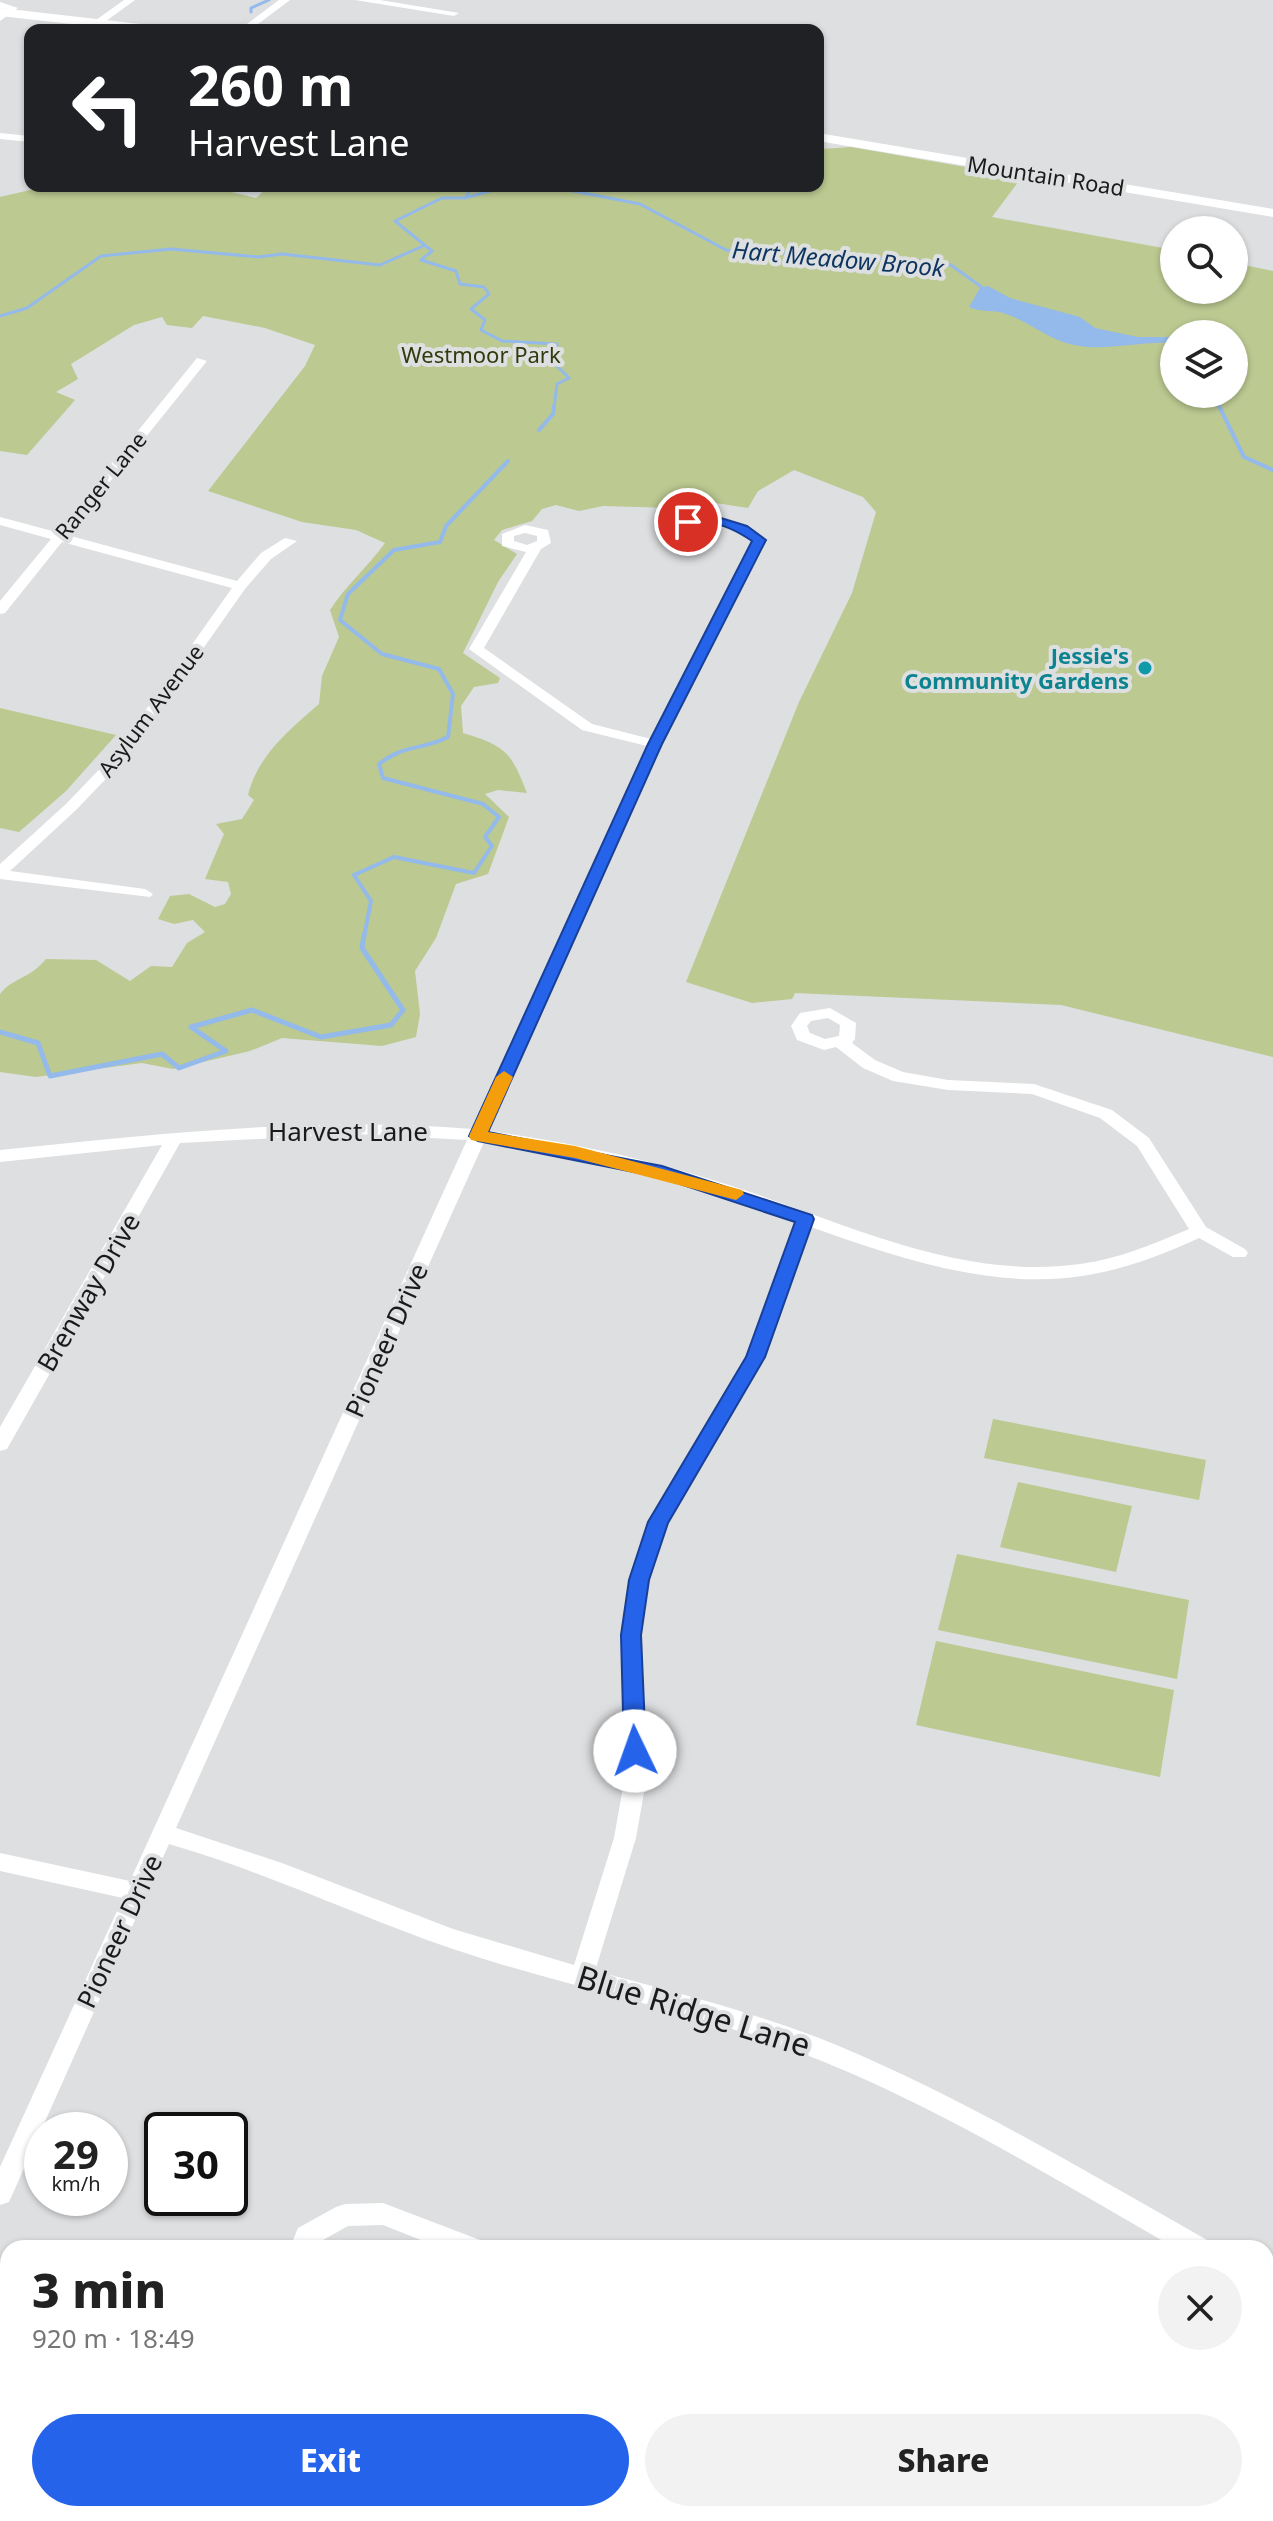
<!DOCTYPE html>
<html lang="en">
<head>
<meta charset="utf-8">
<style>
	body { margin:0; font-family:"Noto Sans",sans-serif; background:#f2f2f2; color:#222; height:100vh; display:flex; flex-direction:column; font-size:30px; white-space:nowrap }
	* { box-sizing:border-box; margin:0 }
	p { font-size:26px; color:#767676 }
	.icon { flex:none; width:44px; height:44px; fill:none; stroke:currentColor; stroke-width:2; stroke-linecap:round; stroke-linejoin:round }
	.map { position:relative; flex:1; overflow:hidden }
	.drawer { position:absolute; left:0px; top:2240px; width:1274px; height:282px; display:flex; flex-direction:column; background:#fff; border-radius:24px 24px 0 0; box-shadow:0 2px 6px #0004 }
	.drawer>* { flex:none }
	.banner { position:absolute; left:24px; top:24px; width:800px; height:168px; border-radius:16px; box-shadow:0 2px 6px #0004; background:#202124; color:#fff; overflow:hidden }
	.buttons { position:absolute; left:1160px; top:216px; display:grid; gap:16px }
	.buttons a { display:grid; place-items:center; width:88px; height:88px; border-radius:50%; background:#fff; box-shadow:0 2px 6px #0004; font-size:40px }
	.speed { position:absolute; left:24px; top:2112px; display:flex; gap:16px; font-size:40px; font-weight:700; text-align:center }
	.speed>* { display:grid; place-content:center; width:104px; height:104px; border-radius:50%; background:#fff; box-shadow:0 2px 6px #0004; line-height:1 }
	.speed small { font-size:20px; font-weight:400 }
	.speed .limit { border:4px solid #111; border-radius:12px; background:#fff; color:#111 }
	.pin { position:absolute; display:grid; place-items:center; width:68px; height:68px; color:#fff; margin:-34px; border:4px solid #fff; border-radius:50%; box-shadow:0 2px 8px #0007 }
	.me { position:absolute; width:88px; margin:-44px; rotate:357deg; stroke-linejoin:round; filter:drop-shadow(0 0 6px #0008) }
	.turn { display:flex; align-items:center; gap:28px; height:168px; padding:0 32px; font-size:36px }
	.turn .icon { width:104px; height:104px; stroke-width:2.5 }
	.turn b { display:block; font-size:56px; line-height:68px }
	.round { display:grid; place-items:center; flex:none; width:84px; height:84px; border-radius:42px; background:#f2f2f2 }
	.summary { display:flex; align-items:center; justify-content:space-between; height:136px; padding:0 32px }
	h1 { font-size:48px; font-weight:800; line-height:60px }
	.cta { display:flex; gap:16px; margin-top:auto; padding:16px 32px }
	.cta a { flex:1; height:92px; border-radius:48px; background:#2563eb; color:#fff; font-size:32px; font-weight:800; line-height:92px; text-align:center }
	.cta a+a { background:#f2f2f2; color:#222 }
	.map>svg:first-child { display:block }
	.green { fill:#bcc991; fill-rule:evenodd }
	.water { fill:#93baea }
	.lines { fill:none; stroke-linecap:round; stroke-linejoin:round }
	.stream-far2 { stroke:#93baea; stroke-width:3 }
	.stream-far1 { stroke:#93baea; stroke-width:4 }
	.stream { stroke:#93baea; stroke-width:5 }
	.minor { fill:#fff; fill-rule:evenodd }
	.major { fill:#fff; fill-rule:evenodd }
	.route { fill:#2563eb; stroke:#184099; stroke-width:2 }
	.slow { fill:#f59e0b }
	.culture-dot { fill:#0f9aa8; stroke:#dddfe1; stroke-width:3 }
	.labels { text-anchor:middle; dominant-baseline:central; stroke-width:8; stroke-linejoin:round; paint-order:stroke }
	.far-street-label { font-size:22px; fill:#191a1a; stroke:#dddfe1 }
	.far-park-label { font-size:22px; fill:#323a0d; stroke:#dddfe1 }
	.far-culture-label { font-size:22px; font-weight:bold; fill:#0d838f; stroke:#dddfe1; text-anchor:end }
	.far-water-label { font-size:24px; font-style:italic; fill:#0c345f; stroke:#dddfe1 }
	.street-label { font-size:26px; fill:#191a1a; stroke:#dddfe1 }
	.near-street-label { font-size:32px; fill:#191a1a; stroke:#dddfe1 }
</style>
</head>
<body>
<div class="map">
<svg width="1273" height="2521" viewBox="0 0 1273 2521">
	<rect width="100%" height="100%" fill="#dddfe1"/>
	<g class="green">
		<path d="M 851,147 L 1022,177 L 992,217 L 1174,250 L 1174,290 L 1234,290 L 1234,263 L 1273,271 L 1273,1057 L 1061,1005 L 795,993 L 792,999 L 752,1003 L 686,982 L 799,702 L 852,593 L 876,512 L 863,497 L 794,470 L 758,491 L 748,508 L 683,498 L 674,508 L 603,506 L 579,511 L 556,505 L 542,509 L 532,521 L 502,530 L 494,540 L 517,554 L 498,582 L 463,653 L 500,678 L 498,683 L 474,687 L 461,706 L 463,733 C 506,746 511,752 527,793 L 498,790 L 485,794 L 509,817 L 488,874 L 456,884 L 436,938 L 415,971 L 420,1014 L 416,1037 L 382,1046 L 282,1038 L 250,1051 L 173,1069 L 142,1063 L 36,1077 L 0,1072 L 0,994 C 12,978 30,979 46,959 L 96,960 L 130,981 L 151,966 L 172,967 L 187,943 L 205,932 L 193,920 L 174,924 L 158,919 L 170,896 L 189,894 L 215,907 L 225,904 L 231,894 L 228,882 L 205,879 L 224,834 L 216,824 L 242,819 L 254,800 L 248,795 C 258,755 289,730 319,704 L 322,676 L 339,637 L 330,610 C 346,585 367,568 385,543 L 356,530 L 302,522 L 208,491 L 305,366 L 315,345 L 265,328 L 203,316 L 192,328 L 167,325 L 162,317 L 134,325 L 71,364 L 78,379 L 56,392 L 75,400 L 27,455 L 0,451 L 0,197 L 47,186 L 207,186 L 256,198 L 269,186 L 818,186 L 818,153 L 821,149 ZM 1174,334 L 1234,334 L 1234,394 L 1174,394 Z"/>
		<path d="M 0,708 L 116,735 L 66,791 L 19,832 L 0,828 Z"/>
		<path d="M 993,1419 L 1206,1460 L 1199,1500 L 984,1458 Z"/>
		<path d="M 1018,1482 L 1132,1506 L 1116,1572 L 1000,1547 Z"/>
		<path d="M 957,1554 L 1189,1600 L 1177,1679 L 938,1630 Z"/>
		<path d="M 936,1641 L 1174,1690 L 1160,1777 L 916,1725 Z"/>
	</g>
	<path class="water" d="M 988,286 L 1010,298 L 1080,317 L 1095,328 L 1138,337 L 1173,337 L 1170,343 C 1134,341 1098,354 1063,342 C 1043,335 1026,321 1006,314 C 994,309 981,313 969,307 L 980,288 Z"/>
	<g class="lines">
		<g class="stream-far2">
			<path d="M 251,12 L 251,8 L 269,0"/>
			<path d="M 508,186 L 465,198 L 442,198 L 395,221 L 432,251 L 421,260 L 456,271 L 460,284 L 484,287 L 489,294 L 471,309 L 485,320 L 481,330 L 502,341 L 557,344 L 555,364 L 569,378 L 557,384 L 554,408"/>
			<path d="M 547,186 L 640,204 L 726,250 L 926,261 L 951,265 L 987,291"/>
			<path d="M 465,198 L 471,189 L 469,186"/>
			<path d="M 0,316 L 27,308 L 101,256 L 171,249 L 258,257 L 282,254 L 380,265 L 423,246"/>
			<path d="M 1213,394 L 1220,408"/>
		</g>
		<g class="stream-far1">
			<path d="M 1219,406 L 1244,457 L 1273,470"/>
			<path d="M 539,430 L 553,414 L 554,406"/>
			<path d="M 364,937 L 371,901 L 354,875 L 394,857 L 474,873 L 492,846 L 485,837 L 499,817 L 483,804 L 383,778 L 379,764 C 404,744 420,751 448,737 L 453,694 L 439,669 L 382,654 L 340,620 L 348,594 L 394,550 L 440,542 L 446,526 L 508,461"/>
		</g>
		<path class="stream" d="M 0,1032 L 38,1043 L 50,1076 L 162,1054 L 179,1068 L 226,1051 L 191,1027 L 252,1010 L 321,1037 L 391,1025 L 403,1010 L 362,948 L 364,935"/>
		<g class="minor">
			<path d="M 124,0 L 135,0 L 102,24 L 96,24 L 96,20 Z"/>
			<path d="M 279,0 L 290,0 L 250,30 L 239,30 Z"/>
			<path d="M 355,0 L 380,0 L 459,13 L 454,16 Z"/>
			<path d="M 0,2 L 18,8 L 0,21 L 0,13 L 6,9 L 0,8 Z"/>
			<path d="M 0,133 L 30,136 L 30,142 L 0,139 Z"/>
			<path d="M 197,358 L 207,361 L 67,535 L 237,581 L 261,553 L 285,538 L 297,541 L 271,559 L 245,589 L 126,758 L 76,810 L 10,871 L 145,889 L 153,894 L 150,897 L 0,879 L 0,864 L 66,804 L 116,752 L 232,588 L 62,542 L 5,613 L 0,614 L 0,601 L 51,539 L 0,525 L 0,517 L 56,532 Z"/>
			<path d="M 699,503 L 717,509 L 718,517 L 748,525 L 766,540 L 662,744 L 489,1131 C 571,1142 653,1160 732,1186 C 843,1222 960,1281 1080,1264 C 1118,1259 1154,1244 1189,1229 L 1137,1146 L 1100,1118 L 1032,1094 L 948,1090 L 893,1081 L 863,1068 L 836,1047 L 824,1050 L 797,1040 L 791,1026 L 800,1013 L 830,1008 L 856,1023 L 855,1039 L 852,1043 L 875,1060 L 903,1072 L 948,1080 L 1034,1084 L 1112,1110 L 1149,1138 L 1206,1227 L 1245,1249 L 1248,1253 L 1245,1257 L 1233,1257 L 1199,1238 C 1162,1255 1123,1270 1082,1276 C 990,1290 896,1257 811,1227 L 765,1357 L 668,1523 L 649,1580 L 641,1635 L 647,1776 L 636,1838 L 595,1971 C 675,1992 757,2013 834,2044 C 964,2098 1085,2171 1207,2240 L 1210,2248 L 1175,2248 C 1046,2174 918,2094 777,2044 C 671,2006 559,1985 453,1949 C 357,1916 266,1872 169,1844 L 9,2202 L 0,2205 L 0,2167 L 123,1898 L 0,1871 L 0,1853 L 130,1881 L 467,1140 L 355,1134 L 180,1143 L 7,1449 L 0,1451 L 0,1427 L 162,1145 L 0,1162 L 0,1150 C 158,1134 314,1116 472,1129 L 647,746 L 582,730 L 469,649 L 526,552 L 502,546 L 502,534 L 525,525 L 548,530 L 551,543 L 541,549 L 484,648 L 592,724 L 651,739 L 752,541 C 723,519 708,530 677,521 L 676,518 L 680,507 ZM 698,511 L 705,514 L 705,517 L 698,519 L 689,516 L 690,513 ZM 525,533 L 537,536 L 537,541 L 527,545 L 514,541 L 514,536 ZM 828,1018 L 840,1025 L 839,1036 L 825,1039 L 810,1033 L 807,1026 L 811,1021 ZM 484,1142 C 591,1156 694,1184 795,1221 L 747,1357 L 648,1522 L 629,1580 L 621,1635 L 625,1776 L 614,1838 L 574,1965 L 453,1929 L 282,1863 L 176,1828 Z"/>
			<path d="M 383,2203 L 480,2240 L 483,2248 L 441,2248 L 383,2225 L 348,2226 L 316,2244 L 314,2248 L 290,2248 L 298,2228 L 336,2207 L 345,2204 Z"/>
			<path d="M 1266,2272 L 1273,2275 L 1273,2299 L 1266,2296 Z"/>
			<path d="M 193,2514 L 219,2514 L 216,2521 L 190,2521 Z"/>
			<path d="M 910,2514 L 943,2514 L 946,2521 L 913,2521 Z"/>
		</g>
		<g class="major">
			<path d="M 0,8 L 158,26 L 164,30 L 125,30 L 0,16 Z"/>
			<path d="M 818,133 L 1273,209 L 1273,217 L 818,141 Z"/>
		</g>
	</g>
	<path class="route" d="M 711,515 L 747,526 L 766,540 L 662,744 L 488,1132 L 662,1166 L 812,1215 L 814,1219 L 765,1357 L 668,1523 L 649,1580 L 641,1635 L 646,1751 L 643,1758 L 628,1758 L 624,1751 L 621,1635 L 629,1580 L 648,1522 L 746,1357 L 795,1222 L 659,1177 L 478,1141 L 469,1136 L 648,744 L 752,541 C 739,532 724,524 708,523 C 697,523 690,527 682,522 Z"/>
	<path class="slow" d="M 504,1071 L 513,1077 L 488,1132 L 575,1146 L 742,1190 L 744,1194 L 736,1200 L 575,1158 L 471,1140 L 469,1136 L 496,1077 Z"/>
	<circle class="culture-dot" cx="1145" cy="668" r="8"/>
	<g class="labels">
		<g class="far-street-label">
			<text transform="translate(1046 175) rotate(9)">Mountain Road</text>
			<text transform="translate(100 485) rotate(-51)">Ranger Lane</text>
			<text transform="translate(150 710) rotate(-53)">Asylum Avenue</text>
		</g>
		<g class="far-park-label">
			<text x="481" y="354">Westmoor Park</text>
		</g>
		<g class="far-culture-label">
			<text x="1129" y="655">Jessie's<tspan x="1129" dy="25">Community Gardens</tspan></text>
		</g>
		<g class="far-water-label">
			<text transform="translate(838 258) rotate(5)">Hart Meadow Brook</text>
		</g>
		<g class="street-label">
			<text x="348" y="1131">Harvest Lane</text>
			<text transform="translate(88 1292) rotate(-60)">Brenway Drive</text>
			<text transform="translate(386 1340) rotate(-66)">Pioneer Drive</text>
			<text transform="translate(119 1931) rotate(-65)">Pioneer Drive</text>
		</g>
		<g class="near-street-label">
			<text transform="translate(694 2010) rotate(17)">Blue Ridge Lane</text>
		</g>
	</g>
</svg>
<div class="buttons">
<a><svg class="icon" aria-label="search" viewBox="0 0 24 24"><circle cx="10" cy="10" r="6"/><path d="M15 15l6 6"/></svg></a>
<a><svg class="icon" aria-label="layers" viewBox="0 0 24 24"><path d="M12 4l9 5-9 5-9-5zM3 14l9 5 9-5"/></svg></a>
</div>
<div class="speed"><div>29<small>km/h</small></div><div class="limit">30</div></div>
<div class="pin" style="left:688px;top:522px;background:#d93025"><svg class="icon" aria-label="arrive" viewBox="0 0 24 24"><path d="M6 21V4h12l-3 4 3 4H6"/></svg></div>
<svg class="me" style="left:635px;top:1751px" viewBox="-20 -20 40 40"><circle r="19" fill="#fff"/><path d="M0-13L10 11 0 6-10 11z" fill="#2563eb"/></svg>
<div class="banner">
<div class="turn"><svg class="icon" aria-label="left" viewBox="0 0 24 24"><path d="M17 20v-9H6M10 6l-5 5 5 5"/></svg><div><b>260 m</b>Harvest Lane</div></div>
</div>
<section class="drawer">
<div class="summary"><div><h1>3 min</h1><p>920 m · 18:49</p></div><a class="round"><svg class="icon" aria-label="close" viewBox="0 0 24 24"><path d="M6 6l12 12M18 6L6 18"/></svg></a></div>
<div class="cta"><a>Exit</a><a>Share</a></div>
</section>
</div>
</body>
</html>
